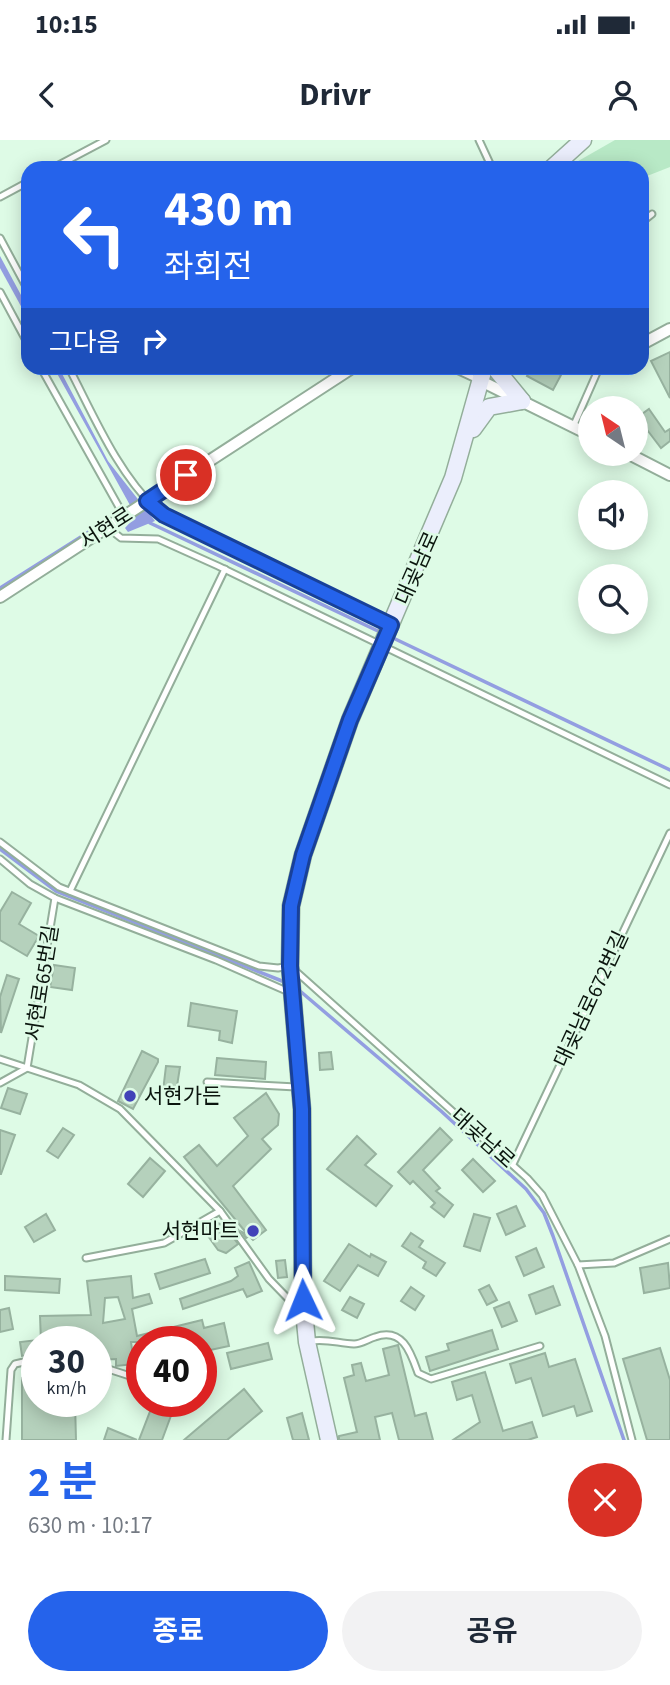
<!DOCTYPE html>
<html lang="ko">
<head>
<meta charset="utf-8">
<style>
	body { margin:0; font-family:"Source Sans 3","Noto Sans KR",sans-serif; background:#f2f2f3; color:#1f2937; height:100vh; display:flex; flex-direction:column; font-size:26px; white-space:nowrap }
	* { box-sizing:border-box; margin:0 }
	p { font-size:23px; color:#747a83 }
	.icon { flex:none; width:38px; height:38px; fill:none; stroke:currentColor; stroke-width:2; stroke-linecap:round; stroke-linejoin:round }
	.map { position:relative; height:1300px; overflow:hidden }
	.details { display:flex; flex-direction:column; background:#fff; flex:1 }
	.details>* { flex:none }
	.top-card { position:absolute; left:21px; top:21px; width:628px; height:214px; border-radius:21px; box-shadow:0 4px 18px #0003; background:#2563eb; color:#fff; overflow:hidden }
	.needle { width:46px; rotate:325deg }
	.fabs { position:absolute; left:578px; top:256px; display:grid; gap:14px }
	.fabs a { display:grid; place-items:center; width:70px; height:70px; border-radius:50%; background:#fff; box-shadow:0 4px 18px #0003; font-size:35px }
	.speed { position:absolute; left:21px; top:1186px; display:flex; gap:14px; font-size:35px; font-weight:700; text-align:center }
	.speed>* { display:grid; place-content:center; width:91px; height:91px; border-radius:50%; background:#fff; box-shadow:0 4px 18px #0003; line-height:1 }
	.speed small { font-size:18px; font-weight:400 }
	.speed .limit { border:10px solid #d22; background:#fff; color:#111 }
	.pin { position:absolute; display:grid; place-items:center; width:60px; height:60px; color:#fff; margin:-30px; border:4px solid #fff; border-radius:50%; box-shadow:0 2px 7px #0007 }
	.me { position:absolute; width:77px; margin:-38px; rotate:358deg; stroke-linejoin:round; filter:drop-shadow(0 0 5px #0008) }
	.turn { display:flex; align-items:center; gap:24px; height:147px; padding:0 28px; font-size:32px }
	.turn .icon { width:91px; height:91px; stroke-width:2.5 }
	.turn b { display:block; font-size:49px; line-height:60px }
	.then { display:flex; align-items:center; height:66px; padding:0 28px; background:#0003; gap:14px; font-size:26px }
	.round { display:grid; place-items:center; flex:none; width:74px; height:74px; border-radius:37px; background:#f2f2f3 }
	.headline { display:flex; align-items:center; justify-content:space-between; height:119px; padding:0 28px }
	h1 { font-size:42px; font-weight:700; line-height:52px; color:#2563eb }
	.action { display:flex; gap:14px; margin-top:auto; padding:14px 28px }
	.action a { flex:1; height:80px; border-radius:42px; background:#2563eb; color:#fff; font-size:28px; font-weight:700; line-height:80px; text-align:center }
	.action a+a { background:#f2f2f3; color:#1f2937 }
	.status { display:flex; justify-content:space-between; align-items:center; height:49px; padding:0 35px; background:#fff; direction:ltr }
	.status svg { height:19px; fill:currentColor }
	header { display:flex; justify-content:space-between; align-items:center; height:91px; padding:0 28px; background:#fff; font-size:32px; font-weight:700 }
	.map>svg:first-child { display:block }
	.green { fill:#b8e9c6 }
	.water { fill:#939ee1 }
	.lines { fill:none; stroke-linecap:round; stroke-linejoin:round }
	.stream { stroke:#939ee1; stroke-width:3.5 }
	.building { fill:#b5d1bc; stroke:#97b29f; stroke-width:2; fill-rule:evenodd }
	.lane-casing { stroke:#93ae9a; stroke-width:9 }
	.street-casing { stroke:#93ae9a; stroke-width:14 }
	.secondary-casing { stroke:#93ae9a; stroke-width:19 }
	.lane { stroke:#fff; stroke-width:5 }
	.street { stroke:#fff; stroke-width:10 }
	.secondary { stroke:#ebeefc; stroke-width:16 }
	.route-casing { stroke:#184099; stroke-width:18 }
	.route { stroke:#2563eb; stroke-width:12 }
	.poi-dot { fill:#4243b8; stroke:#defbe6; stroke-width:2.5 }
	.labels { text-anchor:middle; dominant-baseline:central; stroke-width:5; stroke-linejoin:round; paint-order:stroke }
	.street-label { font-size:21px; fill:#0b150e; stroke:#defbe6 }
	.poi-label { font-size:21px; fill:#0b150e; stroke:#defbe6; text-anchor:start }
</style>
</head>
<body>
<div class="status"><b>10:15</b><svg viewBox="0 0 49 12"><path d="M0 12V9h3v3zM5 12V6h3v6zM10 12V3h3v9zM15 12V0h3v12zM26 1h20v11H26zM47 4h2v5h-2z"/></svg></div>
<header><svg class="icon" aria-label="back" viewBox="0 0 24 24"><path d="M15 5l-7 7 7 7"/></svg>Drivr<svg class="icon" aria-label="person" viewBox="0 0 24 24"><circle cx="12" cy="8" r="4"/><path d="M4 21q1-7 8-7t8 7"/></svg></header>
<div class="map">
<svg width="670" height="1300" viewBox="0 0 670 1300">
	<rect width="100%" height="100%" fill="#defbe6"/>
	<path class="green" d="M 615,0 L 670,0 L 670,27 L 642,38 L 642,28 L 566,28 Z"/>
	<g class="water">
		<path d="M 0,116 L 28,168 L 28,179 L 0,128 Z"/>
		<path d="M 54,228 L 59,228 L 108,321 L 155,381 L 128,392 L 125,388 L 136,376 Z"/>
	</g>
	<g class="lines">
		<g class="stream">
			<path d="M 150,383 L 380,492"/>
			<path d="M 0,448 L 95,388"/>
			<path d="M 391,497 L 670,630"/>
			<path d="M 0,709 L 56,751 L 282,841"/>
			<path d="M 300,851 L 441,971 L 526,1049 L 544,1073 L 553,1096 L 624,1300"/>
		</g>
	</g>
	<g class="building">
		<path d="M 670,212 L 670,258 L 651,221 Z"/>
		<path d="M 531,228 L 546,228 L 561,235 L 553,250 L 527,236 Z"/>
		<path d="M 649,269 L 665,292 L 670,289 L 670,301 L 661,308 L 648,291 L 635,300 L 635,279 Z"/>
		<path d="M 12,752 L 31,763 L 19,784 L 39,796 L 27,816 L 0,800 L 0,772 Z"/>
		<path d="M 54,825 L 75,828 L 72,850 L 50,847 Z"/>
		<path d="M 7,835 L 19,839 L 1,893 L 0,857 Z"/>
		<path d="M 191,863 L 237,871 L 232,903 L 219,900 L 220,891 L 188,886 Z"/>
		<path d="M 142,911 L 158,919 L 158,922 L 133,969 L 118,961 Z"/>
		<path d="M 331,912 L 333,929 L 320,930 L 319,913 Z"/>
		<path d="M 217,918 L 266,922 L 265,939 L 215,935 Z"/>
		<path d="M 166,926 L 180,927 L 177,946 L 173,946 L 172,952 L 163,951 Z"/>
		<path d="M 8,948 L 27,954 L 20,974 L 1,968 Z"/>
		<path d="M 266,953 L 279,974 L 278,985 L 262,999 L 271,1009 L 233,1046 L 266,1090 L 253,1100 L 249,1096 L 246,1098 L 242,1092 L 248,1095 L 184,1017 L 199,1005 L 217,1026 L 248,996 L 234,978 Z"/>
		<path d="M 63,988 L 74,995 L 58,1018 L 47,1011 Z"/>
		<path d="M 440,988 L 452,1000 L 423,1030 L 440,1048 L 436,1051 L 453,1065 L 444,1077 L 431,1067 L 435,1063 L 413,1041 L 410,1044 L 398,1032 Z"/>
		<path d="M 0,990 L 15,995 L 1,1034 L 0,1034 Z"/>
		<path d="M 357,996 L 376,1014 L 365,1025 L 392,1046 L 376,1066 L 327,1029 Z"/>
		<path d="M 150,1018 L 165,1031 L 143,1057 L 128,1044 Z"/>
		<path d="M 473,1019 L 495,1041 L 483,1052 L 462,1030 Z"/>
		<path d="M 516,1066 L 525,1086 L 506,1095 L 497,1074 Z"/>
		<path d="M 46,1074 L 55,1090 L 34,1102 L 25,1087 Z"/>
		<path d="M 474,1074 L 490,1078 L 480,1111 L 464,1106 Z"/>
		<path d="M 214,1082 L 224,1085 L 238,1104 L 226,1113 L 218,1110 L 203,1089 Z"/>
		<path d="M 411,1093 L 423,1101 L 419,1107 L 445,1123 L 436,1136 L 423,1128 L 426,1122 L 402,1106 Z"/>
		<path d="M 349,1104 L 370,1117 L 371,1114 L 386,1122 L 378,1136 L 358,1125 L 340,1151 L 324,1141 Z"/>
		<path d="M 536,1108 L 544,1127 L 524,1136 L 516,1117 Z"/>
		<path d="M 205,1119 L 210,1133 L 160,1149 L 155,1134 Z"/>
		<path d="M 285,1120 L 287,1137 L 278,1138 L 276,1121 Z"/>
		<path d="M 249,1122 L 262,1151 L 247,1157 L 243,1149 L 183,1169 L 180,1159 L 231,1141 L 238,1136 L 235,1128 Z"/>
		<path d="M 668,1123 L 670,1148 L 644,1153 L 640,1128 Z"/>
		<path d="M 5,1136 L 60,1139 L 59,1153 L 5,1150 Z"/>
		<path d="M 131,1136 L 133,1158 L 149,1154 L 152,1163 L 132,1169 L 137,1196 L 202,1180 L 204,1188 L 224,1183 L 229,1206 L 201,1212 L 201,1202 L 131,1202 L 134,1224 L 116,1226 L 116,1219 L 97,1220 L 96,1202 L 41,1202 L 40,1176 L 91,1175 L 87,1141 ZM 118,1157 L 125,1179 L 103,1183 L 105,1158 Z"/>
		<path d="M 489,1145 L 497,1160 L 487,1165 L 479,1150 Z"/>
		<path d="M 553,1146 L 560,1165 L 536,1174 L 529,1155 Z"/>
		<path d="M 411,1147 L 424,1156 L 415,1170 L 401,1161 Z"/>
		<path d="M 350,1157 L 364,1164 L 357,1178 L 342,1170 Z"/>
		<path d="M 509,1162 L 517,1181 L 502,1187 L 494,1168 Z"/>
		<path d="M 9,1168 L 13,1189 L 0,1192 L 0,1170 Z"/>
		<path d="M 492,1190 L 498,1209 L 430,1231 L 426,1217 L 449,1210 L 447,1204 Z"/>
		<path d="M 37,1200 L 37,1214 L 22,1216 L 20,1202 Z"/>
		<path d="M 268,1203 L 272,1219 L 231,1229 L 227,1213 Z"/>
		<path d="M 398,1205 L 415,1276 L 426,1273 L 433,1300 L 399,1300 L 392,1273 L 375,1277 L 380,1300 L 339,1300 L 339,1296 L 357,1292 L 344,1238 L 354,1235 L 352,1225 L 361,1223 L 366,1241 L 389,1235 L 383,1209 Z"/>
		<path d="M 660,1208 L 670,1240 L 670,1300 L 647,1300 L 623,1219 Z"/>
		<path d="M 545,1213 L 549,1227 L 575,1219 L 592,1271 L 577,1276 L 574,1266 L 543,1276 L 531,1238 L 516,1243 L 510,1224 Z"/>
		<path d="M 485,1232 L 503,1291 L 532,1282 L 537,1297 L 528,1300 L 453,1300 L 480,1282 L 472,1255 L 457,1260 L 452,1242 Z"/>
		<path d="M 22,1238 L 37,1238 L 37,1262 L 75,1262 L 76,1300 L 22,1300 Z"/>
		<path d="M 244,1249 L 262,1271 L 227,1300 L 184,1300 Z"/>
		<path d="M 159,1262 L 176,1262 L 162,1300 L 139,1300 L 151,1269 L 155,1271 Z"/>
		<path d="M 302,1273 L 309,1300 L 293,1300 L 287,1278 Z"/>
		<path d="M 108,1288 L 137,1300 L 104,1300 Z"/>
	</g>
	<g class="lines">
		<g class="lane-casing">
			<g id="lane">
				<path d="M 479,0 L 492,28"/>
				<path d="M 53,28 L 106,0"/>
				<path d="M 0,57 L 28,42"/>
				<path d="M 642,82 L 652,74"/>
				<path d="M 0,98 L 28,150"/>
				<path d="M 0,152 L 28,204"/>
				<path d="M 41,228 L 124,376"/>
				<path d="M 69,228 C 94,276 117,332 157,370 L 389,484"/>
				<path d="M 452,228 L 478,240"/>
				<path d="M 573,287 L 599,228"/>
				<path d="M 107,387 L 121,398 L 158,399 L 218,426 L 670,645"/>
				<path d="M 0,702 L 59,747 L 259,826 L 278,828 L 290,826 L 527,1038 L 542,1055 L 578,1125 L 614,1123 L 670,1099"/>
				<path d="M 0,719 L 30,744 L 55,758 L 216,820 L 291,853"/>
				<path d="M 70,751 L 225,429"/>
				<path d="M 0,919 L 79,945 L 120,969 L 220,1071 L 269,1139 L 300,1171"/>
				<path d="M 207,942 L 296,947"/>
				<path d="M 0,943 L 27,928 L 55,758"/>
				<path d="M 513,1024 L 670,693"/>
				<path d="M 86,1118 L 164,1103 L 220,1071"/>
				<path d="M 578,1125 L 605,1196 L 632,1300"/>
				<path d="M 311,1201 C 329,1199 337,1203 354,1204 C 361,1204 368,1199 375,1197 C 403,1187 411,1213 418,1233 L 431,1239 L 540,1206"/>
				<path d="M 96,1225 L 130,1236"/>
				<path d="M 6,1300 L 11,1230 L 15,1224 L 37,1219"/>
			</g>
		</g>
		<g class="street-casing">
			<g id="street">
				<path d="M 642,204 L 670,189"/>
				<path d="M 481,241 L 590,295"/>
				<path d="M 627,313 L 670,335"/>
				<path d="M 0,457 L 352,228"/>
			</g>
		</g>
		<g class="secondary-casing">
			<g id="secondary">
				<path d="M 552,28 L 583,0"/>
				<path d="M 495,228 L 522,261"/>
				<path d="M 473,289 L 489,267 L 522,261"/>
				<path d="M 329,1300 L 307,1202 L 303,1160 L 302,969 L 290,826 L 291,766 L 303,715 L 350,580 L 453,338 L 484,228"/>
			</g>
		</g>
		<use href="#lane" class="lane"/>
		<use href="#street" class="street"/>
		<use href="#secondary" class="secondary"/>
	</g>
	<g class="lines">
		<g class="route-casing">
			<path id="route" d="M 186,335 L 147,361 L 164,375 L 391,485 L 350,580 L 303,715 L 291,766 L 290,826 L 302,969 L 303,1160"/>
		</g>
		<use href="#route" class="route"/>
	</g>
	<g class="poi-dot">
		<circle cx="130" cy="956" r="7"/>
		<circle cx="253" cy="1091" r="7"/>
	</g>
	<g class="labels">
		<g class="street-label">
			<text transform="translate(106 388) rotate(-33)">서현로</text>
			<text transform="translate(417 428) rotate(-66)">대곶남로</text>
			<text transform="translate(42 843) rotate(-81)">서현로65번길</text>
			<text transform="translate(591 859) rotate(-65)">대곶남로672번길</text>
			<text transform="translate(483 998) rotate(42)">대곶남로</text>
		</g>
		<g class="poi-label">
			<text x="144" y="956">서현가든</text>
			<text x="239" y="1091" text-anchor="end">서현마트</text>
		</g>
	</g>
</svg>
<div class="fabs">
<a><svg class="needle" viewBox="-14 -14 28 28"><path d="M0-13l5 13h-10z" fill="#e53935"/><path d="M0 13l5-13h-10z" fill="#747a83"/></svg></a>
<a><svg class="icon" aria-label="sound" viewBox="0 0 24 24"><path d="M4 9h4l5-4v14l-5-4H4zM17 9q2 3 0 6"/></svg></a>
<a><svg class="icon" aria-label="search" viewBox="0 0 24 24"><circle cx="10" cy="10" r="6"/><path d="M15 15l6 6"/></svg></a>
</div>
<div class="speed"><div>30<small>km/h</small></div><div class="limit">40</div></div>
<div class="pin" style="left:186px;top:335px;background:#d93025"><svg class="icon" aria-label="arrive" viewBox="0 0 24 24"><path d="M6 21V4h12l-3 4 3 4H6"/></svg></div>
<svg class="me" style="left:303px;top:1160px" viewBox="-20 -20 40 40"><path d="M0-17L14 15 0 8-14 15z" fill="#2563eb" stroke="#fff" stroke-width="4"/></svg>
<div class="top-card">
<div class="turn"><svg class="icon" aria-label="left" viewBox="0 0 24 24"><path d="M17 20v-9H6M10 6l-5 5 5 5"/></svg><div><b>430 m</b>좌회전</div></div>
<div class="then">그다음<svg class="icon" aria-label="right" viewBox="0 0 24 24"><path d="M7 20v-9h11M14 6l5 5-5 5"/></svg></div>
</div>
</div>
<section class="details">
<div class="headline"><div><h1>2 분</h1><p>630 m · 10:17</p></div><a class="round" style="background:#d93025;color:#fff"><svg class="icon" aria-label="close" viewBox="0 0 24 24"><path d="M6 6l12 12M18 6L6 18"/></svg></a></div>
<div class="action"><a>종료</a><a>공유</a></div>
</section>
</body>
</html>
